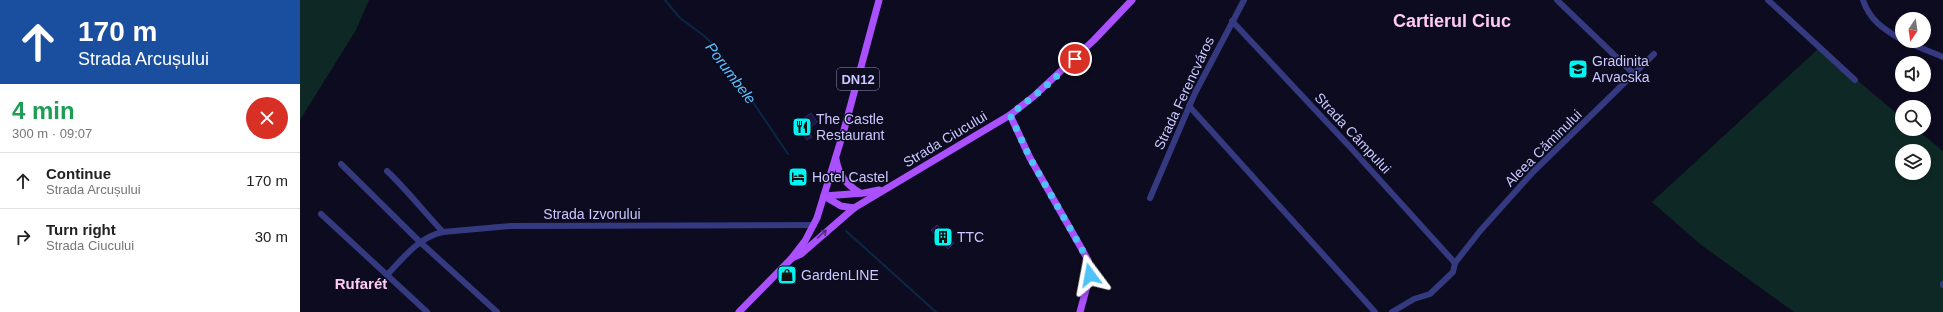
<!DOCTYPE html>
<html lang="en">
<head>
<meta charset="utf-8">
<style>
	body { margin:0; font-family:Helvetica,sans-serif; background:#f2f2f2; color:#222; height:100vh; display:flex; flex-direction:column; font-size:15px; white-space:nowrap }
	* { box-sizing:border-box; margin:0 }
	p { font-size:13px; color:#767676 }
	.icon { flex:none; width:22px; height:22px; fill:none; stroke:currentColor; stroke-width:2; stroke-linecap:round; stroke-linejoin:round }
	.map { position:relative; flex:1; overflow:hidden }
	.drawer { display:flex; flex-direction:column; background:#fff; width:300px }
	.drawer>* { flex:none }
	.banner { background:#1a4fa0; color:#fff; overflow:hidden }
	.needle { width:26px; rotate:193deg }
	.buttons { position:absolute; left:1595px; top:12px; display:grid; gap:8px }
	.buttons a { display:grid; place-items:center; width:36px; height:36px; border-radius:50%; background:#fff; box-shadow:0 2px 6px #0003; font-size:20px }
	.pin { position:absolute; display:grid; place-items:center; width:34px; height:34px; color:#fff; margin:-17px; border:2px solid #fff; border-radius:50%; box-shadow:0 1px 4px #0007 }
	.me { position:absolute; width:44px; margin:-22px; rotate:347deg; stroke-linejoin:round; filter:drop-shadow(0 0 3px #0008) }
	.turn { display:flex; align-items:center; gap:14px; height:84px; padding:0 12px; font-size:18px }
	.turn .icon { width:52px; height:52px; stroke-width:2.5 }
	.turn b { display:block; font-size:28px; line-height:34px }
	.round { display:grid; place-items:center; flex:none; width:42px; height:42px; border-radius:21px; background:#f2f2f2 }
	.summary { display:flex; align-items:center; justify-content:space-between; height:68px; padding:0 12px }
	h1 { font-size:24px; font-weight:600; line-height:30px; color:#1e9e55 }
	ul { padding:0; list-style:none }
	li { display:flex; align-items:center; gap:12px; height:56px; padding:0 12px; border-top:1px solid #e0e0e0 }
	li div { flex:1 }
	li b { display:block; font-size:15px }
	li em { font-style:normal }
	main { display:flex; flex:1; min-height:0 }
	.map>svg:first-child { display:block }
	.green { fill:#0e2925; fill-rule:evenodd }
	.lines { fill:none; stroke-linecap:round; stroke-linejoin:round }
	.stream { stroke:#0a2745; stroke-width:2 }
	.building { fill:#1b1641; stroke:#2e276e }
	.minor { stroke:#343980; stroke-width:6 }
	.major { stroke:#ab50ff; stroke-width:7 }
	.oneway { stroke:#542a84 }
	.route { stroke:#4fc3f7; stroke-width:7; stroke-dasharray:0 12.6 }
	.labels { text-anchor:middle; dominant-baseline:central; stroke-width:3; stroke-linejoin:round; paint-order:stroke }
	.shield { fill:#0d0b1f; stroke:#9190bc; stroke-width:1 }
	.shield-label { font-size:13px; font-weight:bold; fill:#cac9ff }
	.poi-label { font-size:14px; fill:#cac9ff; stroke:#0d0b1f; text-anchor:start }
	.street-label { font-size:14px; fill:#cac9ff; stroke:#0d0b1f }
	.water-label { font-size:15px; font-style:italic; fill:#57c3ff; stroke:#0d0b1f }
	.neighbourhood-label { font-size:15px; font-weight:bold; fill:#ffcbf2; stroke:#0d0b1f }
	.district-label { font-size:18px; font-weight:bold; fill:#ffcbf2; stroke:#0d0b1f }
</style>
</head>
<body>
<main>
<section class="drawer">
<div class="banner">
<div class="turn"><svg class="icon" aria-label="ahead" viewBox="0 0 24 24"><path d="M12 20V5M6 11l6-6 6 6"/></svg><div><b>170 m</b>Strada Arcușului</div></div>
</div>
<div class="summary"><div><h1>4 min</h1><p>300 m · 09:07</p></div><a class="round" style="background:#d93025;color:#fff"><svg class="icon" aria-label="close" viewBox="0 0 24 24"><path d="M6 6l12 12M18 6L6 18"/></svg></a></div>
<ul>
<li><svg class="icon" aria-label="ahead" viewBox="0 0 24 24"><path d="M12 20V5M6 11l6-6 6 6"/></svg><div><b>Continue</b><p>Strada Arcușului</p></div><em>170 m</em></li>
<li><svg class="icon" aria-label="right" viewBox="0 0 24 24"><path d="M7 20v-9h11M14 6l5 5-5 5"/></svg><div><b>Turn right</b><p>Strada Ciucului</p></div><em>30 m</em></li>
</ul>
</section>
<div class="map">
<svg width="1643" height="312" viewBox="0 0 1643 312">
	<rect width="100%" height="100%" fill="#0d0b1f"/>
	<g class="green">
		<path d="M 0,0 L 69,0 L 56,30 L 0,120 Z"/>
		<path d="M 1519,48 L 1602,118 L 1602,129 L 1616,129 L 1643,151 L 1643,312 L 1494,312 L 1400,244 L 1352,202 ZM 1602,151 L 1624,151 L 1624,173 L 1602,173 Z"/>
	</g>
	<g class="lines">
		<g class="stream">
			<path d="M 365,0 L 380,18 L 403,35 L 415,46 L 488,154"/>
			<path d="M 546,231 L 636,312"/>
		</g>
	</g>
	<g class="building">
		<path d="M 511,113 L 517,122 L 507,130 L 512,137 L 507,140 L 498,128 L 496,130 L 493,126 Z"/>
		<path d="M 637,225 L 654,243 L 648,249 L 631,230 Z"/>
	</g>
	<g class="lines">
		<g class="minor">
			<path d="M 1257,0 L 1334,74"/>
			<path d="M 1468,0 L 1555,80"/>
			<path d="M 1563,0 C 1570,21 1584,29 1602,40"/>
			<path d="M 932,21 L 1050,147 L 1155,263"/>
			<path d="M 1604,41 L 1643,57"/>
			<path d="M 889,106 L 1075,312"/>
			<path d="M 41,164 L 120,242 L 197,312"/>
			<path d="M 87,171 C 107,190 124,212 143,232"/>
			<path d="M 850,198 L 895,93 L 944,0"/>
			<path d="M 21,214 L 127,312"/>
			<path d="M 87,275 C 103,258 119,237 143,232 L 211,226 L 514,225"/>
			<path d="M 1643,285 L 1643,284"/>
			<path d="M 1092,312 L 1114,299 L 1130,294 L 1153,272 L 1155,263 L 1180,231 L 1233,172 L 1354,54"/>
		</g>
		<g class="major">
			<path d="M 710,115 L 730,158 L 788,260 L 790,275 L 780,312"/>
			<path d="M 536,159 C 539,176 546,184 560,193"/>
			<path d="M 524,196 L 564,193 L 579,190"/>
			<path d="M 524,196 L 541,206 L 554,208"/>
			<path d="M 492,258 L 501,254 L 554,208 L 710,115 L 733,97 L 794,40 L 832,0"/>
			<path d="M 439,312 L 492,258 L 505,241 L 517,218 L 544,130 L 579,0"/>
		</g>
	</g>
	<defs><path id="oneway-shaft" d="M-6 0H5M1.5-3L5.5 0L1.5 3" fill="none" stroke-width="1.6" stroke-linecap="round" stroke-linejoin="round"/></defs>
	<use class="oneway" href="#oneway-shaft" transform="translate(522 234) rotate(-41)"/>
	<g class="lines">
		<path class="route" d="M 775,59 L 744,88 L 710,115 L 730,158 L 784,253 L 789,265 L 790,275"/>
	</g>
	<defs>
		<g id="school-square" transform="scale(1)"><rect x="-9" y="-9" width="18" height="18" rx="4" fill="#00f4f2" stroke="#0d0b1f"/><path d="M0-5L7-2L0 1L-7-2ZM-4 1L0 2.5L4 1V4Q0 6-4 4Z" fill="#111"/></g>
		<g id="restaurant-square" transform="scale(1)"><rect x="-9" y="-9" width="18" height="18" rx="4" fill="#00f4f2" stroke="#0d0b1f"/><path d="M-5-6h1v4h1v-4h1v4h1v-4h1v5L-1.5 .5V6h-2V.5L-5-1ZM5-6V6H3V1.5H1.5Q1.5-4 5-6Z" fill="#111"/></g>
		<g id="hotel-square" transform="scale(1)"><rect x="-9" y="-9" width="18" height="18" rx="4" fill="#00f4f2" stroke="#0d0b1f"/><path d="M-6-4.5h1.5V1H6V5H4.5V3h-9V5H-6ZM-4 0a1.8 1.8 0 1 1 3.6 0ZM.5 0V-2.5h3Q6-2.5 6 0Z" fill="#111"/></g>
		<g id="building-square" transform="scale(1)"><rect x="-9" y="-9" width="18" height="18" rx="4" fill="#00f4f2" stroke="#0d0b1f"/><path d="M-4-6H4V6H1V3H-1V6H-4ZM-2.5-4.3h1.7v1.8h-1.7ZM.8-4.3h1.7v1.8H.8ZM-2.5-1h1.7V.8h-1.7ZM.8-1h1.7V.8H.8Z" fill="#111"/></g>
		<g id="shop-square" transform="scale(1)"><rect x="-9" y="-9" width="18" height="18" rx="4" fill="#00f4f2" stroke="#0d0b1f"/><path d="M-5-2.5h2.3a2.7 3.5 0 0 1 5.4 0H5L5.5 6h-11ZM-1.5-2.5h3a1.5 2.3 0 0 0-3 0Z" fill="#111"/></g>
	</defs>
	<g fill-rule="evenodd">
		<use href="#school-square" x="1278" y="69"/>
		<use href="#restaurant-square" x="502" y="127"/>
		<use href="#hotel-square" x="498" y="177"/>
		<use href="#building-square" x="643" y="237"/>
		<use href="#shop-square" x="487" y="275"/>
	</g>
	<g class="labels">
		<rect class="shield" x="537" y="68" width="42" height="22" rx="3"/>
		<g class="shield-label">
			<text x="558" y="79">DN12</text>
		</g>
		<g class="poi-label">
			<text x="1292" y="61">Gradinita<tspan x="1292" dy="16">Arvacska</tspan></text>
			<text x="516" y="119">The Castle<tspan x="516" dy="16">Restaurant</tspan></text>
			<text x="512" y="177">Hotel Castel</text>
			<text x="657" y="237">TTC</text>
			<text x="501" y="275">GardenLINE</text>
		</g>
		<g class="street-label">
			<text transform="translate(884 93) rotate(-65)">Strada Ferencváros</text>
			<text transform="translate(1053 133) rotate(47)">Strada Câmpului</text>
			<text transform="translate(645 139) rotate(-31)">Strada Ciucului</text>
			<text transform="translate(1243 148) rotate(-45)">Aleea Căminului</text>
			<text x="292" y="214">Strada Izvorului</text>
		</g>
		<g class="water-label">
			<text transform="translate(431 73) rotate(53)">Porumbele</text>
		</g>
		<g class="neighbourhood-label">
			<text x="61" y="283">Rufarét</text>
		</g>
		<g class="district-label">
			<text x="1152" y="21">Cartierul Ciuc</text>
		</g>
	</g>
</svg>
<div class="buttons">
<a><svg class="needle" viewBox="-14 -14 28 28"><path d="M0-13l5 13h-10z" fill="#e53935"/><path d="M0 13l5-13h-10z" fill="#767676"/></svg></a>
<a><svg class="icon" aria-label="sound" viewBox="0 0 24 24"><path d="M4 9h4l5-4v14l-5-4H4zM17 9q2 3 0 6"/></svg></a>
<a><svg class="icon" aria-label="search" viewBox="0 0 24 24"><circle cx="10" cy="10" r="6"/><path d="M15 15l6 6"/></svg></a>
<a><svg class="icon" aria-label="layers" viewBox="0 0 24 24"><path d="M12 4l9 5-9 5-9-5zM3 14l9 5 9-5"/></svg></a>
</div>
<div class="pin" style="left:775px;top:59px;background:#d93025"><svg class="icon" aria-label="arrive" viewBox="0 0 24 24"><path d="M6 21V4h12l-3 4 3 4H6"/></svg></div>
<svg class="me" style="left:790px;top:275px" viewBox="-20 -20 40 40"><path d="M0-17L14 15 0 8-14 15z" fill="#4fc3f7" stroke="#fff" stroke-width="4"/></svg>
</div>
</main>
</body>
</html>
